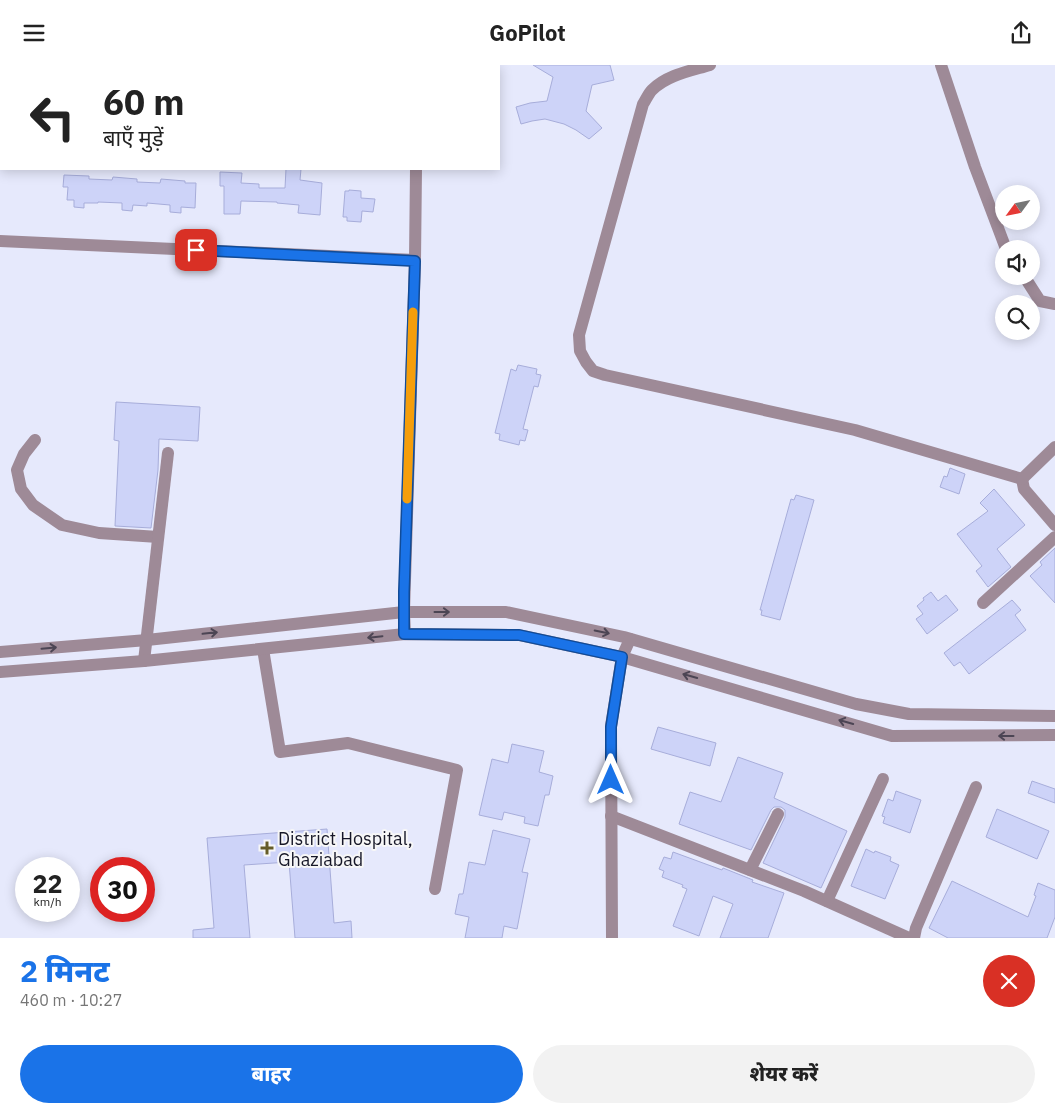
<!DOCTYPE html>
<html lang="hi">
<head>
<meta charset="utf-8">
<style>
	body { margin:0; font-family:"IBM Plex Sans","Noto Sans Devanagari",sans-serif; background:#f2f2f2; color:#222; height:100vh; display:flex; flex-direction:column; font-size:19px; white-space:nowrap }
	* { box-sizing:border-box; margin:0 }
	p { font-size:16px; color:#767676 }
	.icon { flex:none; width:28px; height:28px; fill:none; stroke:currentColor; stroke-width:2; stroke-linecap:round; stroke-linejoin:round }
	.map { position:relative; height:873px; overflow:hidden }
	.drawer { display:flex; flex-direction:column; background:#fff; flex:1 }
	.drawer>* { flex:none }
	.hud { position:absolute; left:0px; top:0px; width:500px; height:105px; box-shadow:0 2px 12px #0003; background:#fff; color:#222; overflow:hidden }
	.needle { width:32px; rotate:237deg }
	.controls { position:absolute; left:995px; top:120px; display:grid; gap:10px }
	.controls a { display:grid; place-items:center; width:45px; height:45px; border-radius:50%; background:#fff; box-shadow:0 2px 12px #0003; font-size:25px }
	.speed { position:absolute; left:15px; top:792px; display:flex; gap:10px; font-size:25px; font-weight:700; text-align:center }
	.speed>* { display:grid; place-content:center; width:65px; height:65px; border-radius:50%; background:#fff; box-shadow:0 2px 12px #0003; line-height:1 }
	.speed small { font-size:12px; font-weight:400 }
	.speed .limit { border:8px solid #d22; background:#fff; color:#111 }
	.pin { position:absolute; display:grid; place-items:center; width:42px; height:42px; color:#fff; margin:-21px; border-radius:10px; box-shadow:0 2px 8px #0006 }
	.me { position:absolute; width:55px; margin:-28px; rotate:0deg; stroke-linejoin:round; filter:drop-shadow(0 0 4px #0008) }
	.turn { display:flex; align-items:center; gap:18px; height:105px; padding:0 20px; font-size:22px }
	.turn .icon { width:65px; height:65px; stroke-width:2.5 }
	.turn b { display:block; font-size:35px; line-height:42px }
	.round { display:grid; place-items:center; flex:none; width:52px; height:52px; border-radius:26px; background:#f2f2f2 }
	.summary { display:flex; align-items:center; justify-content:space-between; height:85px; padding:0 20px }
	h1 { font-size:30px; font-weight:800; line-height:38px; color:#1a73e8 }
	.primary-button { display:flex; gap:10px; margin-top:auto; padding:10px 20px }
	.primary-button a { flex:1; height:58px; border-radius:30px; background:#1a73e8; color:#fff; font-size:20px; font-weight:800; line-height:58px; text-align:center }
	.primary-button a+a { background:#f2f2f2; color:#222 }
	header { display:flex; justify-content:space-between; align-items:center; height:65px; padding:0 20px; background:#fff; font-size:22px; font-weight:800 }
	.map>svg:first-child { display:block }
	.building { fill:#cdd3f8; stroke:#a7adda }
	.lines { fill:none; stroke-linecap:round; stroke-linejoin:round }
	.minor { stroke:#9e8a97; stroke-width:12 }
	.oneway { stroke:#4c4554 }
	.route-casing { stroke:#114b97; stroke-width:12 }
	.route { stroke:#1a73e8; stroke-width:9 }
	.slow { stroke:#f59e0b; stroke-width:9 }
	.poi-dot { fill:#655c28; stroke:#f7f7f7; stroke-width:2 }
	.labels { text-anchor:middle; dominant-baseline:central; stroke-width:4; stroke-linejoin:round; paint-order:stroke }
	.poi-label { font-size:18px; fill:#161728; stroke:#f7f7f7; text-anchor:start }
</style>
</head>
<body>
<header><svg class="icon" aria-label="menu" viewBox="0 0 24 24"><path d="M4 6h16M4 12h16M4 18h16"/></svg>GoPilot<svg class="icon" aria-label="share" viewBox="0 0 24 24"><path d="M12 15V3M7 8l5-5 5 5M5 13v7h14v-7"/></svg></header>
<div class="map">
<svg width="1055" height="873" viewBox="0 0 1055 873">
	<rect width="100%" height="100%" fill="#e6e9fc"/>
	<g class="building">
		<path d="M 533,0 L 610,0 L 614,15 L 592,20 L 586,46 L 602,63 L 589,74 L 576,65 L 564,59 L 545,54 L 532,56 L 521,59 L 516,42 L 530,38 L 547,36 L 553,12 Z"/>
		<path d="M 286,104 L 301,104 L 300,115 L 322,118 L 320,150 L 298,148 L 299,140 L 277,138 L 277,137 L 241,136 L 240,149 L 224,149 L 224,121 L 220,121 L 220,107 L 242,108 L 241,118 L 259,119 L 259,123 L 285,123 Z"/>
		<path d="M 64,110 L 89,111 L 89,114 L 112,115 L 113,112 L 137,114 L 137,117 L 160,118 L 161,114 L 185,116 L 185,118 L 196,118 L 195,143 L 181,142 L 181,148 L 170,147 L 170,140 L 147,138 L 147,141 L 133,140 L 132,146 L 122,145 L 122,138 L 98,137 L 98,138 L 84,138 L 84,143 L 74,142 L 74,135 L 67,135 L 68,122 L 63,122 Z"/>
		<path d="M 349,125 L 361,126 L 361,133 L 375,134 L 373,147 L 362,146 L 361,157 L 347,156 L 347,152 L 343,152 L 345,126 L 349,126 Z"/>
		<path d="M 518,300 L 537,304 L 536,309 L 541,310 L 538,322 L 534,321 L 523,364 L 528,365 L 525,376 L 520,375 L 519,380 L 499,375 L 500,369 L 495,368 L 511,304 L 516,306 Z"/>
		<path d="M 116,337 L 200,342 L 198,376 L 159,374 L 158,405 L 151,463 L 115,461 L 119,376 L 114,375 Z"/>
		<path d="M 950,403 L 965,409 L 959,429 L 940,422 L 944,411 L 947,412 Z"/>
		<path d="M 994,424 L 1025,460 L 997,484 L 1011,502 L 988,522 L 976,506 L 982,501 L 957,469 L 988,446 L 980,438 Z"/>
		<path d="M 796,430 L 814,435 L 780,555 L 761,550 L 762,545 L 760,545 L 791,434 L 794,435 Z"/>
		<path d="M 1055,483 L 1055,538 L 1030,511 L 1042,500 L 1040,497 Z"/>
		<path d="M 931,527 L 938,536 L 946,530 L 958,545 L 927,569 L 916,554 L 923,549 L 917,541 L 924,535 L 923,533 Z"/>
		<path d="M 1012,535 L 1021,545 L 1015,550 L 1026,565 L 969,609 L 960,597 L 954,601 L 944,588 Z"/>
		<path d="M 658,662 L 716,678 L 710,701 L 651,684 Z"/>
		<path d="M 512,679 L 544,686 L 539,707 L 553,711 L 549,730 L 545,730 L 538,761 L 524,758 L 525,752 L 504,747 L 502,755 L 479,750 L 492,694 L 508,698 Z"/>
		<path d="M 738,692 L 783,708 L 774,733 L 847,766 L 821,823 L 763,798 L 785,752 L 785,745 L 781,742 L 774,742 L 771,745 L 751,785 L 679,759 L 690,727 L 721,737 Z"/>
		<path d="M 1032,716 L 1055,724 L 1055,738 L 1028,728 Z"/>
		<path d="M 896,726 L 921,735 L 910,768 L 883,758 L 885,752 L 882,751 L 888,734 L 893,736 Z"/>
		<path d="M 997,744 L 1049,766 L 1037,794 L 986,772 Z"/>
		<path d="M 327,764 L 334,858 L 351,856 L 352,873 L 295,873 L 289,797 L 244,800 L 250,873 L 193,873 L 193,865 L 214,863 L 207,773 Z"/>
		<path d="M 493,765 L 530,774 L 522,807 L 528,808 L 517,864 L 504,861 L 502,873 L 465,873 L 469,852 L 455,849 L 459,829 L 463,829 L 469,797 L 485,800 Z"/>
		<path d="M 866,784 L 874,788 L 875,786 L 891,792 L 890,796 L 899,800 L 885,834 L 851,821 Z"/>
		<path d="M 673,787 L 722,805 L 723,803 L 753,815 L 752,817 L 784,828 L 768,873 L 720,873 L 733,839 L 713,831 L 699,871 L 673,861 L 687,824 L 682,822 L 683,820 L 662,812 L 664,806 L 659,804 L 664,792 L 671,794 Z"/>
		<path d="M 952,816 L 1028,852 L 1036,831 L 1034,830 L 1038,818 L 1055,825 L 1055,852 L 1047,873 L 948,873 L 929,863 Z"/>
	</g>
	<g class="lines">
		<g class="minor">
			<path d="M 399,0 L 409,1"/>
			<path d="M 710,0 C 690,6 667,10 652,25 C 648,29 646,35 643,39 L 579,270 L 580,286 L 586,297 L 593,306 L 605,310 L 855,365 L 1022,414"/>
			<path d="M 941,0 L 975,102 L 1006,184"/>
			<path d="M 418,1 L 418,0"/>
			<path d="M 0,176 L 415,195"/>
			<path d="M 1024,211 L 1040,236 L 1055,239"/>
			<path d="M 35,375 L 24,389 L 17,405 L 21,424 L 33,440 L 62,460 L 99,468 L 158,472"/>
			<path d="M 1022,414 L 1024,424 L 1055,460"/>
			<path d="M 1022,414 L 1055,382"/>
			<path d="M 983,538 L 1055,472"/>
			<path d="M 405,569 L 404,547 L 415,195 L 416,104"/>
			<path d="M 263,584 L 280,687 L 348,678 L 457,705 L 435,824"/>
			<path d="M 0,587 L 147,575 L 404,547 L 506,547 L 624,572 L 856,639 L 909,649 L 1055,651"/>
			<path d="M 144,596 L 168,388"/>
			<path d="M 0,607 L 144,596 L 405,569 L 519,570 L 622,592 L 892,671 L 1055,670"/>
			<path d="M 611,751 L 804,826 L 909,873"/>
			<path d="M 750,805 L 778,749"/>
			<path d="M 827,836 L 883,714"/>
			<path d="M 612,873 L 611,661 L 622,592 L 630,574"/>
			<path d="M 914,873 L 916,863 L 976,722"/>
		</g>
	</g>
	<defs><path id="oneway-shaft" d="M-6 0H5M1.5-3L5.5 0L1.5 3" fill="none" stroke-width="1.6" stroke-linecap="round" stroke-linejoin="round" transform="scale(1.25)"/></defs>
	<g class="oneway">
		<use href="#oneway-shaft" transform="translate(442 547)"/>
		<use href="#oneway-shaft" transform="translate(602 567) rotate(12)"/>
		<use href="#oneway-shaft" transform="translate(210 568) rotate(-6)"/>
		<use href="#oneway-shaft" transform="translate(375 572) rotate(174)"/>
		<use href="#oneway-shaft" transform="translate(49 583) rotate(-5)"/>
		<use href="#oneway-shaft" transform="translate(690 611) rotate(-164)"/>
		<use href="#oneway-shaft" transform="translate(846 657) rotate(-164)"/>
		<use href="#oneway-shaft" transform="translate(1006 671) rotate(180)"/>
	</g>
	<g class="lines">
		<g class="route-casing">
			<path id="route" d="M 196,185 L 415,196 L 404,527 L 404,569 L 519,570 L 622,592 L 611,662 L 611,715"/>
		</g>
		<use href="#route" class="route"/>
		<path class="slow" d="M 407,434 L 413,247"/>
	</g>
	<path class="poi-dot" d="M264.5 775.5h5v5h5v5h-5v5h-5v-5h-5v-5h5z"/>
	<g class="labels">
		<g class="poi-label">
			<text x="278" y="773">District Hospital,<tspan x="278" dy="21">Ghaziabad</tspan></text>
		</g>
	</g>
</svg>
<div class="controls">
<a><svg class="needle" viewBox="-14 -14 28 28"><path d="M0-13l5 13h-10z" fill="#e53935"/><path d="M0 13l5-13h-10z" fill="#767676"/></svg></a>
<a><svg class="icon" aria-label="sound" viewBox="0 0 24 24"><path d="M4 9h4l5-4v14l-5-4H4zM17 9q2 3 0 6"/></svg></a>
<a><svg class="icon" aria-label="search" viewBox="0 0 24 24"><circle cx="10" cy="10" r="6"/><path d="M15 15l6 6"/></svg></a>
</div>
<div class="speed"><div>22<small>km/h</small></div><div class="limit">30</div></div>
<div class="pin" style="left:196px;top:185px;background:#d93025"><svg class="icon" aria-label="arrive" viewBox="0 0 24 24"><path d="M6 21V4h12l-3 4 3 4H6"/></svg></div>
<svg class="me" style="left:611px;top:715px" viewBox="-20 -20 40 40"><path d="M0-17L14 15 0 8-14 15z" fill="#1a73e8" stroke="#fff" stroke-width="4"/></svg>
<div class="hud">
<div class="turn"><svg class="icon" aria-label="left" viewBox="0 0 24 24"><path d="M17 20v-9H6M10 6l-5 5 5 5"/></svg><div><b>60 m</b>बाएँ मुड़ें</div></div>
</div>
</div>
<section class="drawer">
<div class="summary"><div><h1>2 मिनट</h1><p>460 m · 10:27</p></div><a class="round" style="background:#d93025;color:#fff"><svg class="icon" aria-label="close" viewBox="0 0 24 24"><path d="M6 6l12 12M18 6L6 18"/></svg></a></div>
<div class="primary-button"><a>बाहर</a><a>शेयर करें</a></div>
</section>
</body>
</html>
